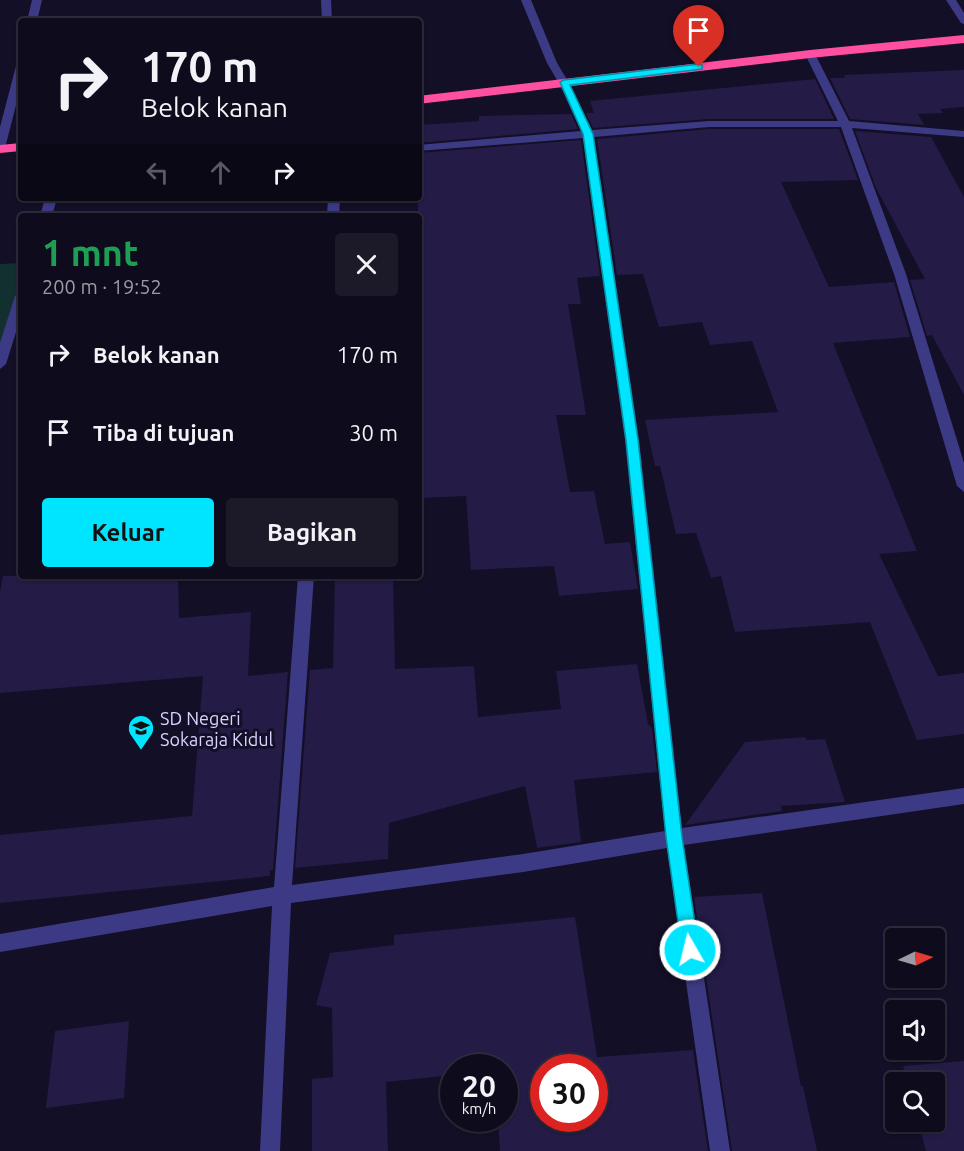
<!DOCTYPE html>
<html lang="id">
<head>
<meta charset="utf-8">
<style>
	body { margin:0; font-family:Ubuntu,sans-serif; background:#1c1929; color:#f1f3f6; height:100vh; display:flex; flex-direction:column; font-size:22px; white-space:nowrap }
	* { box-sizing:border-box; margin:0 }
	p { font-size:20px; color:#9b9ba3 }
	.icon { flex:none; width:33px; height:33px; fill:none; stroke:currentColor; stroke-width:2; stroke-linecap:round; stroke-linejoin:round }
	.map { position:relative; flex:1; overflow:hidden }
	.sheet { position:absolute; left:18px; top:213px; width:404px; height:366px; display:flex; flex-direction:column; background:#0e0b1c; border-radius:6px; box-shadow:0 2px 4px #0004,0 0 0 2px #2e2b3b }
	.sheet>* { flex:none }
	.guide { position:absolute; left:18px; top:18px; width:404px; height:183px; border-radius:6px; box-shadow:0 2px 4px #0004,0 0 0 2px #2e2b3b; background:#0e0b1c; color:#f1f3f6; overflow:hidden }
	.needle { width:39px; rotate:85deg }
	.buttons { position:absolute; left:885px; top:928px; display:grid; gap:12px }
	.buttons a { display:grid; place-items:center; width:60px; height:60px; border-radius:6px; background:#0e0b1c; box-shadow:0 2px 4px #0004,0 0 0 2px #2e2b3b; font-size:30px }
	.speed { position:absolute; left:440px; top:1054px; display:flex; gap:12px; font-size:30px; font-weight:700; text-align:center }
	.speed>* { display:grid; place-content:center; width:78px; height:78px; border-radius:50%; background:#0e0b1c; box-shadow:0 2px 4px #0004,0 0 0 2px #2e2b3b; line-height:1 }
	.speed small { font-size:15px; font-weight:400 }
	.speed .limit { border:9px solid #d22; background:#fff; color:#111 }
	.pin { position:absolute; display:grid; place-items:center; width:51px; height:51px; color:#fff; margin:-62px -26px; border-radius:50% 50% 50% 0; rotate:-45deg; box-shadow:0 0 6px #0007 }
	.pin .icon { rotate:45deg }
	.me { position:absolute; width:66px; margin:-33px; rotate:352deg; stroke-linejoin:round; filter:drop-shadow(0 0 4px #0008) }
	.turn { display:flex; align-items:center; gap:21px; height:126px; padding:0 24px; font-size:27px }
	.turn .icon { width:78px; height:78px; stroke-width:2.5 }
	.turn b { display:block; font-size:42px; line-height:51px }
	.lanes { display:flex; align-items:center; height:57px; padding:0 24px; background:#0003; justify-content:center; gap:30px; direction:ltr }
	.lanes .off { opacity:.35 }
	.round { display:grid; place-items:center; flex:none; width:63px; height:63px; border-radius:6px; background:#1c1929 }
	.headline { display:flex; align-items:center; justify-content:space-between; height:102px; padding:0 24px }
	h1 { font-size:36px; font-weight:700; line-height:45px; color:#1e9e55 }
	.button { display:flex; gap:12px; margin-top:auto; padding:12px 24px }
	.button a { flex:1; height:69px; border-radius:6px; background:#00e5ff; color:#111; font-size:24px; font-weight:700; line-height:69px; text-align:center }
	.button a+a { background:#1c1929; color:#f1f3f6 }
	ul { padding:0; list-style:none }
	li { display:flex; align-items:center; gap:18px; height:78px; padding:0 24px }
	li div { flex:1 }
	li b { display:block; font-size:22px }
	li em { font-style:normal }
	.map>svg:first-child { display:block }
	.green { fill:#12302f }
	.building { fill:#241b47; fill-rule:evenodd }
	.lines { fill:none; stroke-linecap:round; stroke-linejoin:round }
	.lane { fill:#3d3a85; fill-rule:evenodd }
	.street { fill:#3d3a85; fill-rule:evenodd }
	.highway { fill:#ff4fa3; fill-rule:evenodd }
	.route { fill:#00e5ff; stroke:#0095a6; stroke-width:1.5 }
	.labels { text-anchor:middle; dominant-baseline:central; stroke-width:6; stroke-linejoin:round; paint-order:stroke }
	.poi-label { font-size:18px; fill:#d9d4ff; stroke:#130f26; text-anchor:start }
</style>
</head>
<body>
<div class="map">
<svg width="964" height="1151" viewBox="0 0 964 1151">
	<rect width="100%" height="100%" fill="#130f26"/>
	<path class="green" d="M 21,263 L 21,303 L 0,365 L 0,264 Z"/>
	<g class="building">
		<path d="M 964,70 L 964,107 L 940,109 L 943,113 L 918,114 L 924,125 L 850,119 L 830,78 L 845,78 L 844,75 Z"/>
		<path d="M 815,79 L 834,119 L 709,119 L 593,128 L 586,113 L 594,113 L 590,101 Z"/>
		<path d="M 571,114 L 578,129 L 418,143 L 418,125 L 479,121 L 479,116 Z"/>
		<path d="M 709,129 L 839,129 L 858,180 L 781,182 L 829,287 L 894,282 L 910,337 L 833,343 L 917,551 L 879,554 L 938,676 L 964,673 L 964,734 L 917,740 L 870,622 L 735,632 L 721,576 L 711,578 L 696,533 L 676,534 L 660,466 L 655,466 L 645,420 L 778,412 L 752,341 L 710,345 L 702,322 L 659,327 L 643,274 L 617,275 L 597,139 Z"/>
		<path d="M 855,131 L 931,137 L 964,197 L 964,395 L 932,335 L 927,336 L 910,280 L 925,279 L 876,188 Z"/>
		<path d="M 581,140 L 600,276 L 577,278 L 581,304 L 568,304 L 586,415 L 556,415 L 570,492 L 594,491 L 605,544 L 630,542 L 638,589 L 559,596 L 554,566 L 471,570 L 466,496 L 418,498 L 418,355 L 423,354 L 418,309 L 418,153 Z"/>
		<path d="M 3,576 L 178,576 L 179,618 L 251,612 L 248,676 L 288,672 L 273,870 L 270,870 L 270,876 L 0,903 L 0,835 L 192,816 L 203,676 L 0,693 L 0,592 Z"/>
		<path d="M 335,576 L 393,576 L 395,669 L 474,666 L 478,717 L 561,709 L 556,671 L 637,664 L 648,724 L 652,728 L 657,772 L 574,780 L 581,842 L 537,848 L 525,786 L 389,823 L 388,859 L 295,868 L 310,670 L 333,668 Z"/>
		<path d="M 805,737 L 807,740 L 825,739 L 845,802 L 781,806 L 782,811 L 685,825 L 745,742 Z"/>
		<path d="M 762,893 L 801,1086 L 803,1086 L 817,1151 L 732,1151 L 694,897 Z"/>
		<path d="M 575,917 L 597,1057 L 693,1050 L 708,1151 L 500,1151 L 498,1119 L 504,1119 L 504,1068 L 453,1068 L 453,1075 L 386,1082 L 388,1151 L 312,1151 L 312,1079 L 333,1077 L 332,1008 L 316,1005 L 330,953 L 394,945 L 394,935 ZM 543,1068 L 594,1068 L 594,1119 L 543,1119 Z"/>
		<path d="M 129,1021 L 124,1098 L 46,1108 L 55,1031 Z"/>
		<path d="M 964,1061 L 964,1151 L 926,1151 L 918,1122 L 934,1122 L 934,1083 L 908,1083 L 903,1066 Z"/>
	</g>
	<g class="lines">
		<g class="lane">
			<path d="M 521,0 L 531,0 L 557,63 L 569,83 L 568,85 L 560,85 L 547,63 Z"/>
			<path d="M 946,0 L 956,0 L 964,13 L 964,24 L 961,23 Z"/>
		</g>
		<g class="street">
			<path d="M 32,0 L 42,0 L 37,21 L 27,21 Z"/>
			<path d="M 321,0 L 331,0 L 332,21 L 322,21 Z"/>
			<path d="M 810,51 L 815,54 L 849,121 L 964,131 L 964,137 L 852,128 L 906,274 L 964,463 L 964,492 L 957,486 L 894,274 L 841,127 L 709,127 L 594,137 L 639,440 L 682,828 L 964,788 L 964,804 L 684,845 L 730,1151 L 710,1151 L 667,848 L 523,872 L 291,903 L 280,1151 L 260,1151 L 272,906 L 0,952 L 0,934 L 274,887 L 298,576 L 314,576 L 292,885 L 523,854 L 665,831 L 625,440 L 583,138 L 418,151 L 418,145 L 581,131 L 559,83 L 564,80 L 569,83 L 592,130 L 709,121 L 838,121 L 805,54 Z"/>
			<path d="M 21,63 L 21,86 L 5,148 L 0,151 L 0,127 L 16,66 Z"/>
			<path d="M 45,198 L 57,198 L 52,216 L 40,216 Z"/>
			<path d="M 328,198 L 340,198 L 339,216 L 327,216 Z"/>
			<path d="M 21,292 L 21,316 L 6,364 L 0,369 L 0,343 L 15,296 Z"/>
		</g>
		<g class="highway">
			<path d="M 964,35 L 964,43 L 810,58 L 418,104 L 418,96 L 810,50 Z"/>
			<path d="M 21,143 L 21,151 L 0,153 L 0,145 Z"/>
		</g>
	</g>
	<path class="route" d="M 699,64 L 702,65 L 702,69 L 570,85 L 593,134 L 638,440 L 682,837 L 699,950 L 696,955 L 690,958 L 684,955 L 682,950 L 666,837 L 626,440 L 596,228 L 583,134 L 560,82 L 564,80 Z"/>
	<defs>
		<g id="school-pin" transform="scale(1.35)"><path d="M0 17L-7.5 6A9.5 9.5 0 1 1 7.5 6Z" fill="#00e5ff" stroke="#130f26"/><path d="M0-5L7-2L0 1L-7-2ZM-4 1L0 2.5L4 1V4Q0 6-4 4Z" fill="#111"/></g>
	</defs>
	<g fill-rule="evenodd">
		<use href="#school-pin" x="141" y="728"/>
	</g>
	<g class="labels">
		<g class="poi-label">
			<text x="160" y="718">SD Negeri<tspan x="160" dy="21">Sokaraja Kidul</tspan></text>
		</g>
	</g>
</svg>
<div class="buttons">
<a><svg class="needle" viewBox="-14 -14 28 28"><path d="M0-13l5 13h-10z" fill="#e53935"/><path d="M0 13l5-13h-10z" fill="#9b9ba3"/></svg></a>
<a><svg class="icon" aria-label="sound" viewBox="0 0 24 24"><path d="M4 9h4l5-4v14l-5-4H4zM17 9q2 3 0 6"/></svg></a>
<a><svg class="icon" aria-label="search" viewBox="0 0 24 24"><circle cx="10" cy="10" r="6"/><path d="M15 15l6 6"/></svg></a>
</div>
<div class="speed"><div>20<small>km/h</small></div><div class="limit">30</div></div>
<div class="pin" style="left:699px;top:67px;background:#d93025"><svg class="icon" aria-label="arrive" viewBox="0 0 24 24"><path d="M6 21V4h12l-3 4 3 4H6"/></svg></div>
<svg class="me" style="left:690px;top:950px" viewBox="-20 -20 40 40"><circle r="17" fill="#00e5ff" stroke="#fff" stroke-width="3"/><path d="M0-11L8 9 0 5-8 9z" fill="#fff"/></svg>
<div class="guide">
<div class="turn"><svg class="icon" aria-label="right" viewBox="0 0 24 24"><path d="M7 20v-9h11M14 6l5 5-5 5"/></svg><div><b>170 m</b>Belok kanan</div></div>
<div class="lanes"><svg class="icon off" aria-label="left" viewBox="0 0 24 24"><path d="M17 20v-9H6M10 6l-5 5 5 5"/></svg><svg class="icon off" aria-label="ahead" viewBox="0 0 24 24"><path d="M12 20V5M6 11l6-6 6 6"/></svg><svg class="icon" aria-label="right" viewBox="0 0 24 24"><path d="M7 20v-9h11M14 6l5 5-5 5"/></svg></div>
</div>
<section class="sheet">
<div class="headline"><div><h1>1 mnt</h1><p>200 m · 19:52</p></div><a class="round"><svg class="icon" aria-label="close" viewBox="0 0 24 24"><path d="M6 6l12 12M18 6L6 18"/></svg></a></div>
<ul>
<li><svg class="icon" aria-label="right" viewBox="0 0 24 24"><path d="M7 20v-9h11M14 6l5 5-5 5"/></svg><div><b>Belok kanan</b></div><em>170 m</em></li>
<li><svg class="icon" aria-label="arrive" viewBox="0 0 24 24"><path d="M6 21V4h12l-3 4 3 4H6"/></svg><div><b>Tiba di tujuan</b></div><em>30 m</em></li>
</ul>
<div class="button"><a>Keluar</a><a>Bagikan</a></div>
</section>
</div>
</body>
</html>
